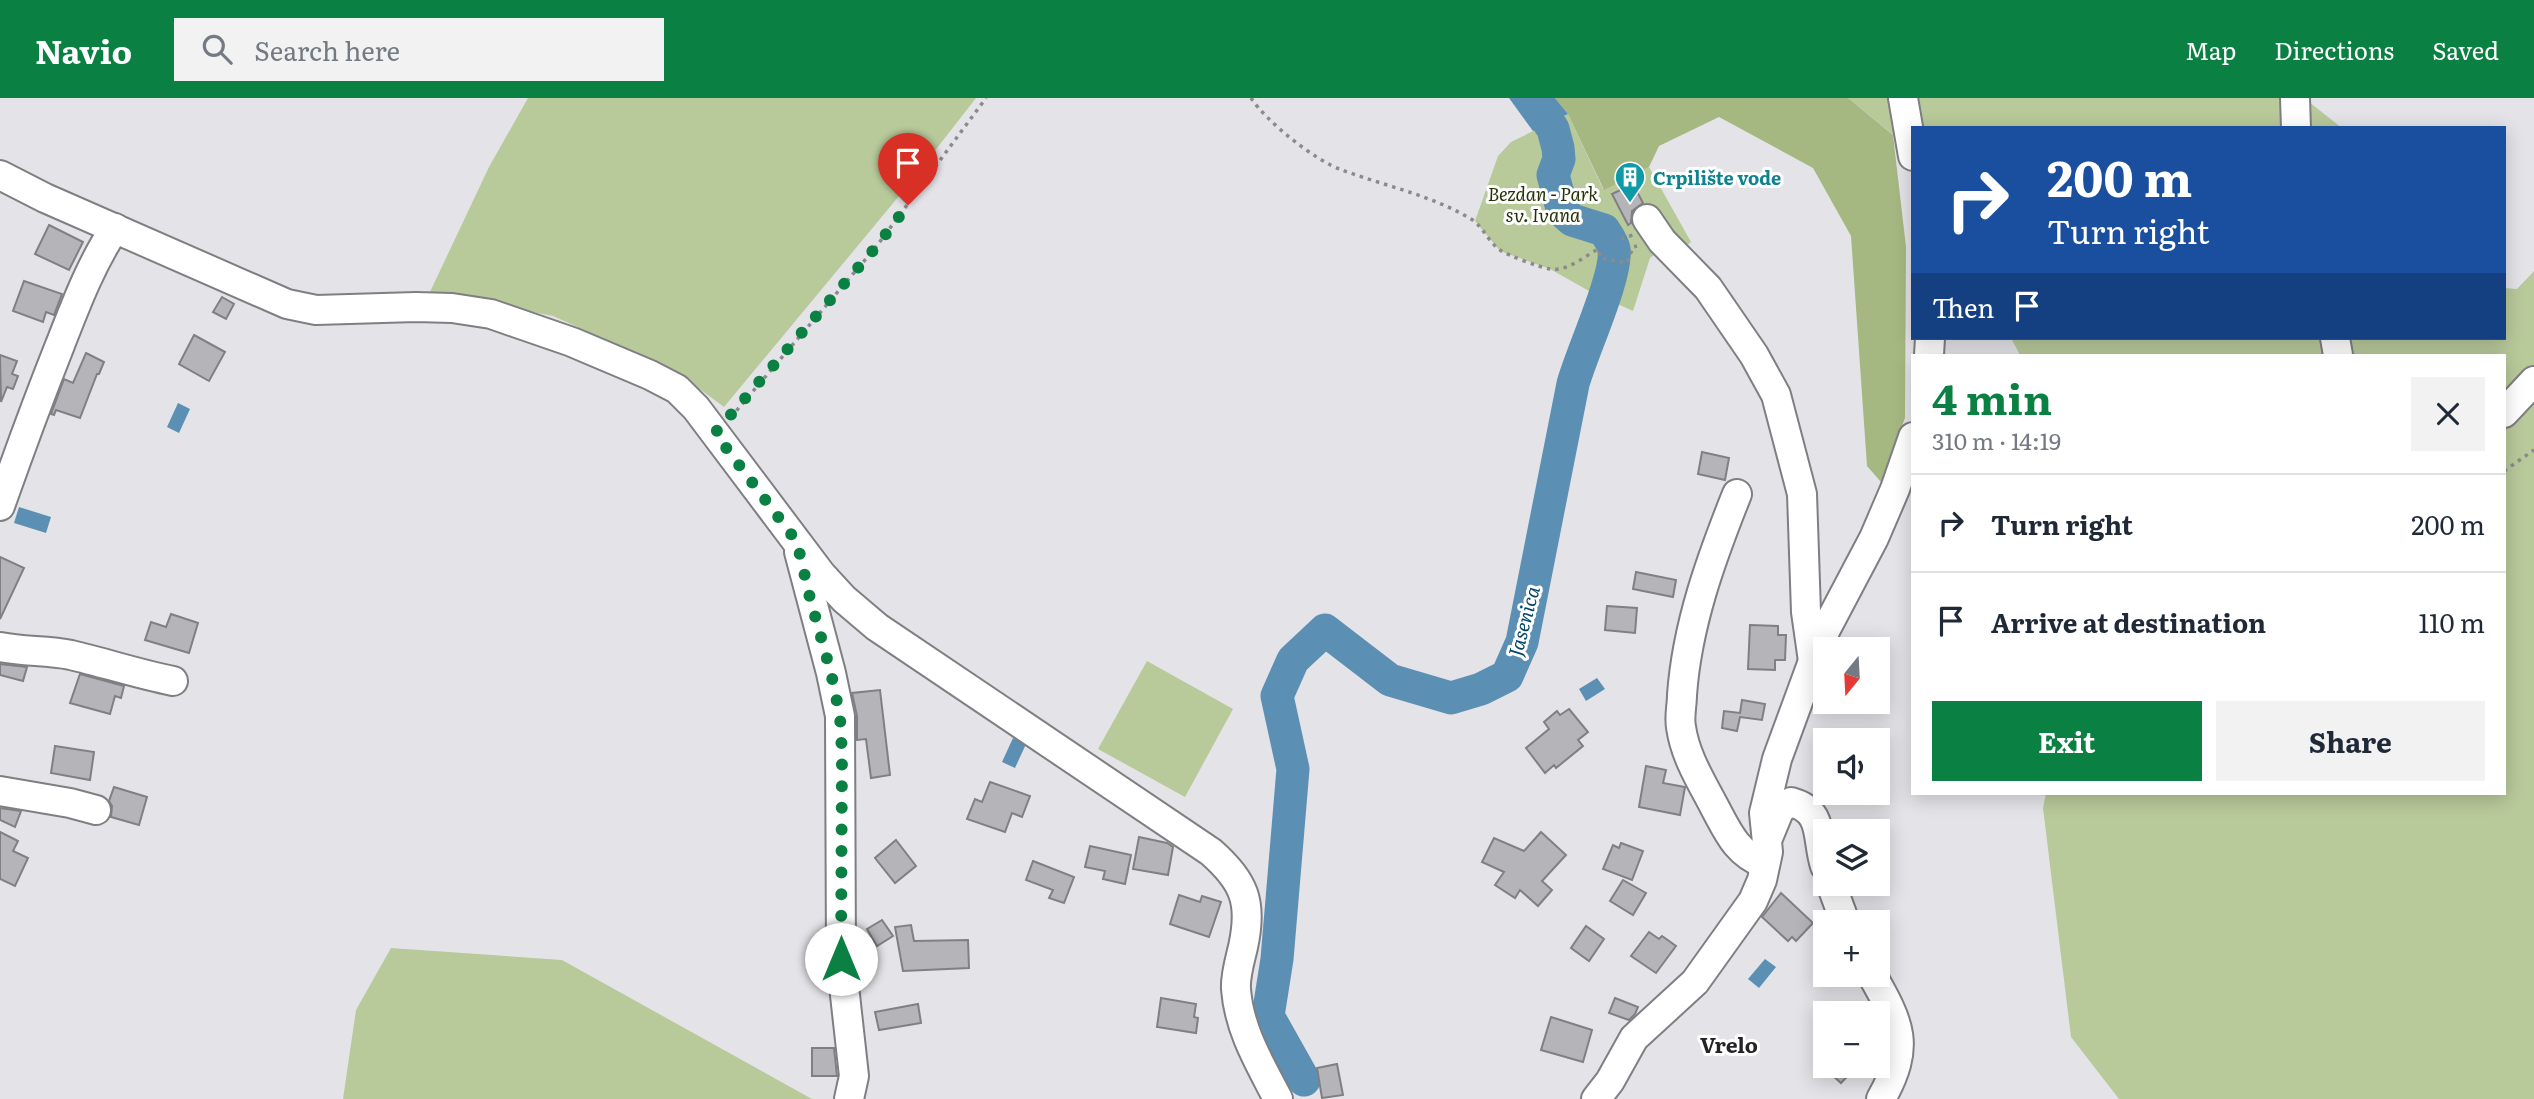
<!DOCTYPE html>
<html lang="en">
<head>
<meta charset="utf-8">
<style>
	body { margin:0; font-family:Literata,serif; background:#f2f2f3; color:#1f2937; height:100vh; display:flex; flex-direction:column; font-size:26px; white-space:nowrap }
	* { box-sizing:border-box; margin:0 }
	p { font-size:23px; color:#747a83 }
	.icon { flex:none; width:38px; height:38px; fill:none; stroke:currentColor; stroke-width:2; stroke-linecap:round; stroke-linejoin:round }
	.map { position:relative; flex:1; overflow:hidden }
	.details { position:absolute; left:1911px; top:256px; width:595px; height:441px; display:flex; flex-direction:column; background:#fff; border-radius:0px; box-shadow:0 4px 18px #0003 }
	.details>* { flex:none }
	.top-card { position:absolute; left:1911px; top:28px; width:595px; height:214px; border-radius:0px; box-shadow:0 4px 18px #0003; background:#1a4fa0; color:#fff; overflow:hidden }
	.needle { width:46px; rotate:198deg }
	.fabs { position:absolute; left:1813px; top:539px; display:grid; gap:14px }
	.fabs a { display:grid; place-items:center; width:77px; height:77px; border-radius:0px; background:#fff; box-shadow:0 4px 18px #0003; font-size:35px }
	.pin { position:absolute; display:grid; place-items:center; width:60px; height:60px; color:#fff; margin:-72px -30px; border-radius:50% 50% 50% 0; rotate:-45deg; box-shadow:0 0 7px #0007 }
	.pin .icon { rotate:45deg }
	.me { position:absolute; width:77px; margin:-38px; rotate:0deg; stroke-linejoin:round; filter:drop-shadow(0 0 5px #0008) }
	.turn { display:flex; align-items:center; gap:24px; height:147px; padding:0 21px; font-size:32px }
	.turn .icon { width:91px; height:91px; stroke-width:2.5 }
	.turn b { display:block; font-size:49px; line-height:60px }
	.then { display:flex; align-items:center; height:66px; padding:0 21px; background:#0003; gap:14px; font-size:26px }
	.round { display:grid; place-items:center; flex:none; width:74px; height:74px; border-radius:0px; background:#f2f2f3 }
	.headline { display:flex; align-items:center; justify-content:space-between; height:119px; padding:0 21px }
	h1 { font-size:42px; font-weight:700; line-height:52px; color:#0b8043 }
	.cta { display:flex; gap:14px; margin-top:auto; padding:14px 21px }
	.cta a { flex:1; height:80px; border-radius:0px; background:#0b8043; color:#fff; font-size:28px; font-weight:700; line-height:80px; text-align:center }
	.cta a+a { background:#f2f2f3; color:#1f2937 }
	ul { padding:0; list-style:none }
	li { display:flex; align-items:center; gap:21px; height:98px; padding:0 21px; border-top:2px solid #e0e1e3 }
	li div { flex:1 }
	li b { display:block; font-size:26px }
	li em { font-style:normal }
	header { display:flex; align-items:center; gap:42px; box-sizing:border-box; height:98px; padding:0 35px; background:#0b8043; color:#fff }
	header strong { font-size:33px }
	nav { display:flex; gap:38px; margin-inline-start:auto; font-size:24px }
	.search { width:490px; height:63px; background:#f2f2f3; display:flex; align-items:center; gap:18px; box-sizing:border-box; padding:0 24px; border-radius:0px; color:#747a83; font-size:26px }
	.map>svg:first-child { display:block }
	.green { fill:#b8c99a }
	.forest { fill:#a5b881 }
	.water { fill:#5b8fb3 }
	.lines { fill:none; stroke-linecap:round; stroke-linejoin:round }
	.river { stroke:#5b8fb3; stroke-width:33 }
	.building { fill:#b5b5b9; stroke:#808084; stroke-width:2 }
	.minor-casing { stroke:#7f7e83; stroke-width:32 }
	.path { stroke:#8b8b8e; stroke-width:3.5; stroke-dasharray:3.5 5; stroke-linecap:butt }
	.minor { stroke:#fff; stroke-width:28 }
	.route { stroke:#0b8043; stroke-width:12; stroke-dasharray:0 21.6 }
	.labels { text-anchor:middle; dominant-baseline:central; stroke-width:6; stroke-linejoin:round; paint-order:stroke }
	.culture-label { font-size:18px; font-weight:bold; fill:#0d838f; stroke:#fff; text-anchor:start }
	.park-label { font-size:18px; font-style:italic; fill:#263207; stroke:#fff }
	.water-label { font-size:19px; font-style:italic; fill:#004468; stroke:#fff }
	.quarter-label { font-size:21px; font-weight:bold; fill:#242426; stroke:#fff }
</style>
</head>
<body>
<header>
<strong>Navio</strong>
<div class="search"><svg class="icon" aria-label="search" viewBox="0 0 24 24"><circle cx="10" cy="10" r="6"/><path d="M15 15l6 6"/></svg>Search here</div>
<nav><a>Map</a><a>Directions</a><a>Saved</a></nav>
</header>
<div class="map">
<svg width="2534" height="1001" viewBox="0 0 2534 1001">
	<rect width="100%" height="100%" fill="#e4e4e8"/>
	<g class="green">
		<path d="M 528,0 L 976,0 L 909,86 L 724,309 L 674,272 L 553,218 L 430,194 L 489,69 Z"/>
		<path d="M 1848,0 L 2304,0 L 2342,30 L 1913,30 L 1913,53 Z"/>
		<path d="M 1568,16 L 1603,91 L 1649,69 L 1691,144 L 1668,163 L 1654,157 L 1650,160 L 1633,213 L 1589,193 L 1550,171 L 1500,153 L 1475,123 L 1498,58 L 1511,44 Z"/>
		<path d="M 2534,173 L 2534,1001 L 2119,1001 L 2071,939 L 2043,710 L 2046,695 L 2504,695 L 2504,257 L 2020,257 L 2011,240 L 2504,240 L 2504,190 L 2517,191 Z"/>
		<path d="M 1147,563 L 1233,611 L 1185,699 L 1098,651 Z"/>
		<path d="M 391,850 L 562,862 L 812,1001 L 343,1001 L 356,912 Z"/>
	</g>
	<path class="forest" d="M 1555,0 L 1848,0 L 1893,37 L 1906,149 L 1905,320 L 1881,384 L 1867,368 L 1851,138 L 1813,70 L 1719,19 L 1659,48 L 1649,69 L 1604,92 L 1568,16 Z"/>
	<g class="water">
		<path d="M 1509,0 L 1555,0 L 1568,16 L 1533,33 Z"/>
		<path d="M 178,305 L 190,311 L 179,335 L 167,329 Z"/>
		<path d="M 19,409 L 51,419 L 46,435 L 14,425 Z"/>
		<path d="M 1597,580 L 1605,591 L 1586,603 L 1579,591 Z"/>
		<path d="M 1013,640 L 1026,646 L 1015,670 L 1002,664 Z"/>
		<path d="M 1765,861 L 1776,869 L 1759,890 L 1748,881 Z"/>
	</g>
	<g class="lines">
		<path class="river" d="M 1304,982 L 1268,918 L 1277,861 L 1293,671 L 1277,598 L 1293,562 L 1325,532 L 1390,582 L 1451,600 L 1481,591 L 1507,578 L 1522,544 L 1573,286 C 1581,256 1618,177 1614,151 C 1613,145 1607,137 1604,132 L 1572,122 L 1563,114 L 1553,77 L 1559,61 L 1558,50 L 1553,31 L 1532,0"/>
	</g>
	<g class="building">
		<path d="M 1633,86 L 1643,105 L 1632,113 L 1631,125 L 1628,127 L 1612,96 Z"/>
		<path d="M 49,127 L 83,144 L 69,172 L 35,156 Z"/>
		<path d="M 24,183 L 62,196 L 54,217 L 46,214 L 43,224 L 13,213 Z"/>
		<path d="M 222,199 L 234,206 L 226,221 L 213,214 Z"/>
		<path d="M 194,237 L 225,254 L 209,283 L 179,266 Z"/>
		<path d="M 86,255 L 104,264 L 99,276 L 97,276 L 80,320 L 56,312 L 54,317 L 51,316 L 64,281 L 73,285 Z"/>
		<path d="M 0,257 L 17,263 L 12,276 L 18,278 L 13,291 L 7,289 L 1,304 Z"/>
		<path d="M 1702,354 L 1729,360 L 1725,382 L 1698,376 Z"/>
		<path d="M 0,459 L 24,470 L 0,521 Z"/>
		<path d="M 1636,474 L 1676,482 L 1673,499 L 1633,491 Z"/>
		<path d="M 1607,508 L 1637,510 L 1635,535 L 1605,532 Z"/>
		<path d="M 171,516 L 198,525 L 189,555 L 145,542 L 151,524 L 166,529 Z"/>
		<path d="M 1750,527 L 1778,528 L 1778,537 L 1786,537 L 1785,562 L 1775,562 L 1775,572 L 1748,571 Z"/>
		<path d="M 0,566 L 27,569 L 23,583 L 0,577 Z"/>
		<path d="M 80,576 L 124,588 L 121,600 L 115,598 L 110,616 L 70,605 Z"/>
		<path d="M 880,592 L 890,677 L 871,680 L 866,641 L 857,642 L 857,618 L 852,595 Z"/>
		<path d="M 1742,602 L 1765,606 L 1762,622 L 1740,619 L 1737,633 L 1722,630 L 1724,613 L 1740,615 Z"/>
		<path d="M 1569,611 L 1588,634 L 1578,642 L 1583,648 L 1556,670 L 1554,667 L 1545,675 L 1526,650 L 1549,631 L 1544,624 L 1557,613 L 1560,617 Z"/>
		<path d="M 55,648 L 94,654 L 90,682 L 51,675 Z"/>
		<path d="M 1646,668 L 1666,672 L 1663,685 L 1685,689 L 1680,717 L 1639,709 Z"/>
		<path d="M 990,684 L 1030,698 L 1022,719 L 1012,715 L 1005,734 L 967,721 L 975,701 L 982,704 Z"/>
		<path d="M 114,689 L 147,699 L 139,727 L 111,719 L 112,708 L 109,703 Z"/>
		<path d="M 0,710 L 21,713 L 15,729 L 0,722 Z"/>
		<path d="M 0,734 L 18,743 L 13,753 L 28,760 L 15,788 L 0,781 Z"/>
		<path d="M 1541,734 L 1566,757 L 1542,783 L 1552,792 L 1538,808 L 1520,792 L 1515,800 L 1495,787 L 1504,774 L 1482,764 L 1494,740 L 1524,753 Z"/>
		<path d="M 1139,739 L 1167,745 L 1173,749 L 1168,777 L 1133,771 Z"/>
		<path d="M 896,742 L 916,768 L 895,785 L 875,760 Z"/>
		<path d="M 1621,745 L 1643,753 L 1632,782 L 1603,771 L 1613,747 L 1619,750 Z"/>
		<path d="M 1090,748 L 1131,757 L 1125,786 L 1103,781 L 1105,773 L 1085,769 Z"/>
		<path d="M 1033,763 L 1074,779 L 1064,805 L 1049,800 L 1053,792 L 1026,782 Z"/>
		<path d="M 1623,782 L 1646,795 L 1633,817 L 1610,803 Z"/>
		<path d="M 1781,795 L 1813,825 L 1796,843 L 1792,839 L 1788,843 L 1762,819 Z"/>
		<path d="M 1179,797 L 1200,804 L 1202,798 L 1221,804 L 1209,839 L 1170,826 Z"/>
		<path d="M 882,822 L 893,838 L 877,848 L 867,831 Z"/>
		<path d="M 911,827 L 914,843 L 968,842 L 969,870 L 903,873 L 895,829 Z"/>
		<path d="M 1586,828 L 1604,841 L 1589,863 L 1571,850 Z"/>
		<path d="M 1649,834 L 1659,841 L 1662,838 L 1676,848 L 1656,875 L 1631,858 Z"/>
		<path d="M 1161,900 L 1196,906 L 1194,919 L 1198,920 L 1196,935 L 1157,929 Z"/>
		<path d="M 1615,900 L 1638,909 L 1635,916 L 1629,922 L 1609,915 Z"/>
		<path d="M 918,906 L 921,925 L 879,932 L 875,914 Z"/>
		<path d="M 1551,919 L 1592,932 L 1583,964 L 1541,952 Z"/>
		<path d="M 812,950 L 834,950 L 837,978 L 812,978 Z"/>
		<path d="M 1337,966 L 1343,997 L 1322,1000 L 1317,970 Z"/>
		<path d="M 1822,968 L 1857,968 L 1841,985 Z"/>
	</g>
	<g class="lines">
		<g class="minor-casing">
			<g id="minor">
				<path d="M 1903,0 L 1913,58"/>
				<path d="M 2295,0 L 2296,30"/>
				<path d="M 0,77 L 45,100 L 287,206 L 316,212 L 416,209 L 452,210 L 491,216 L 572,244 L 650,277 L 677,291 L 696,310 L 821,476 L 844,501 L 877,529 L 1211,754 C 1244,783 1253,804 1243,849 C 1240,862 1235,878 1236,891 C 1239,932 1260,966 1278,1001"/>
				<path d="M 1647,121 L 1662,143 L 1708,190 L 1754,257 L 1776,297 L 1802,396 L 1806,514 L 1813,563"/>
				<path d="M 2335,240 L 2338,257"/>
				<path d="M 1929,257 L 1930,240"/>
				<path d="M 2504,315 L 2534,283"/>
				<path d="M 1737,396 C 1711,461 1687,527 1682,597 C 1682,607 1679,619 1681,629 C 1685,658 1701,683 1714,708 C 1728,734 1736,755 1765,766"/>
				<path d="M 0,408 C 19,354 39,300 60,247 C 76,206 91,166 115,130"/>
				<path d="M 799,454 L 831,575 L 840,618 L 841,861 L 854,978 L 849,1001"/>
				<path d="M 0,549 C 24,554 47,552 71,557 C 105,565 138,576 173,583"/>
				<path d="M 0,693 L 70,705 L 96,712"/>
				<path d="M 1768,740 L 1780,711 L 1791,704 C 1825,713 1816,740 1825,768"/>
				<path d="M 1831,786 L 1845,824"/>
				<path d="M 1872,877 C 1900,926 1911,948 1881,1001"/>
				<path d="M 1596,1001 L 1610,983 L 1634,940 L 1695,884 L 1753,803 L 1762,782 L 1768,754 L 1764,715 L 1777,661 L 1813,563 L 1826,531 L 1874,440 L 1895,391 L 1913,339"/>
			</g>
		</g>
		<g class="path">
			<path d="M 1251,0 C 1267,24 1314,62 1342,72 C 1385,88 1431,97 1471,121 C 1483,128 1488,144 1500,152 C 1509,158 1539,169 1550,171 C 1566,174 1584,159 1598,151 L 1601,160 L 1627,165 L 1633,149 L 1637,148"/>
			<path d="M 1621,141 L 1633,137"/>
			<path d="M 731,319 L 876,149 L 986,0"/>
			<path d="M 2504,373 L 2534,352"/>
		</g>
		<use href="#minor" class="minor"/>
	</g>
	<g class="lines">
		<path class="route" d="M 841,861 L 842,656 L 840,618 L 831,575 L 810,500 L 797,444 L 715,335 L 876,149 L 908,107"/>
	</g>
	<defs>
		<g id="building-pin" transform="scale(1.575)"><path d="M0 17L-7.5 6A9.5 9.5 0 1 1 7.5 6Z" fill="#0f9aa8" stroke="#fff"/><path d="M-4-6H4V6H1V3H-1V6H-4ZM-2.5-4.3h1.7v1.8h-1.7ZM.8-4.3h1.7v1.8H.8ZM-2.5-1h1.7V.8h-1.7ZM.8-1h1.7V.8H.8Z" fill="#fff"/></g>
	</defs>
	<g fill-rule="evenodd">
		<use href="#building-pin" x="1630" y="79"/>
	</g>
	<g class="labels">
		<g class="culture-label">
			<text x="1653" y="79">Crpilište vode</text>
		</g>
		<g class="park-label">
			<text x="1543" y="95">Bezdan - Park<tspan x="1543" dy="21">sv. Ivana</tspan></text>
		</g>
		<g class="water-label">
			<text transform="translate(1523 523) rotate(-75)">Jasenica</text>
		</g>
		<g class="quarter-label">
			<text x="1729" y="945">Vrelo</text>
		</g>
	</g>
</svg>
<div class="fabs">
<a><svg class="needle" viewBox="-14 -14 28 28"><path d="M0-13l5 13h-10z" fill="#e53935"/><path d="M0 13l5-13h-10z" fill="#747a83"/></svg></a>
<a><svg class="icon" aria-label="sound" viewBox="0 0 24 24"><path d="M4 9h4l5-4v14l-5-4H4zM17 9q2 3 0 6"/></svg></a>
<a><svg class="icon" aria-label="layers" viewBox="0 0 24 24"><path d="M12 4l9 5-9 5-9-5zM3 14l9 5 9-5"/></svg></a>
<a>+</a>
<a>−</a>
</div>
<div class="pin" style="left:908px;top:107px;background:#d93025"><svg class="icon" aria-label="arrive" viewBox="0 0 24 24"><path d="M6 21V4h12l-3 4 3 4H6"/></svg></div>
<svg class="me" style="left:841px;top:861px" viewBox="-20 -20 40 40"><circle r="19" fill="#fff"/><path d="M0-13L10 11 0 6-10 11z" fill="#0b8043"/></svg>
<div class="top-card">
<div class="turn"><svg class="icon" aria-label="right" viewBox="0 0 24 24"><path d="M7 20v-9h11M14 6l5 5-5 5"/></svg><div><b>200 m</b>Turn right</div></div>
<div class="then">Then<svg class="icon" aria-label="arrive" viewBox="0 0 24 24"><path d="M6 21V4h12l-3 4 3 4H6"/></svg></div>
</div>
<section class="details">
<div class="headline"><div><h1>4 min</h1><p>310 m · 14:19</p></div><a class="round"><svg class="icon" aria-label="close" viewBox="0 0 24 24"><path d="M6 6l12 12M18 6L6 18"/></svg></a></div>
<ul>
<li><svg class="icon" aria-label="right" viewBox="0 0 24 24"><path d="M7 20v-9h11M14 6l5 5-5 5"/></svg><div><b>Turn right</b></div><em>200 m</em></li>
<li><svg class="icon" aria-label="arrive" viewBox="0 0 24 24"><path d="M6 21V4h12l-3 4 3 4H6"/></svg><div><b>Arrive at destination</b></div><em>110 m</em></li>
</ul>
<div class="cta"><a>Exit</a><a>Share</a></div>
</section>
</div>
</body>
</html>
